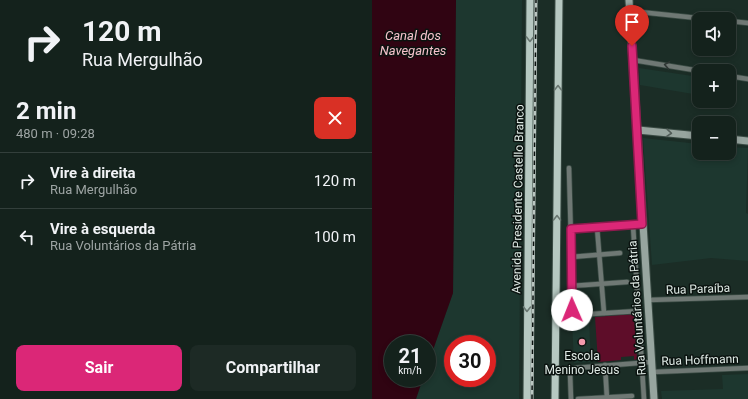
<!DOCTYPE html>
<html lang="pt">
<head>
<meta charset="utf-8">
<style>
	body { margin:0; font-family:Roboto,sans-serif; background:#1d2a25; color:#f1f3f6; height:100vh; display:flex; flex-direction:column; font-size:15px; white-space:nowrap }
	* { box-sizing:border-box; margin:0 }
	p { font-size:13px; color:#9da4a3 }
	.icon { flex:none; width:22px; height:22px; fill:none; stroke:currentColor; stroke-width:2; stroke-linecap:round; stroke-linejoin:round }
	.map { position:relative; flex:1; overflow:hidden }
	.side { display:flex; flex-direction:column; background:#14221c; width:372px }
	.side>* { flex:none }
	.top-card { background:#14221c; color:#f1f3f6; overflow:hidden }
	.fabs { position:absolute; left:320px; top:12px; display:grid; gap:8px }
	.fabs a { display:grid; place-items:center; width:44px; height:44px; border-radius:8px; background:#14221c; box-shadow:0 2px 6px #0003,0 0 0 1px #333f3b; font-size:20px }
	.speed { position:absolute; left:12px; top:335px; display:flex; gap:8px; font-size:20px; font-weight:700; text-align:center }
	.speed>* { display:grid; place-content:center; width:52px; height:52px; border-radius:50%; background:#14221c; box-shadow:0 2px 6px #0003,0 0 0 1px #333f3b; line-height:1 }
	.speed small { font-size:10px; font-weight:400 }
	.speed .limit { border:6px solid #d22; background:#fff; color:#111 }
	.pin { position:absolute; display:grid; place-items:center; width:34px; height:34px; color:#fff; margin:-41px -17px; border-radius:50% 50% 50% 0; rotate:-45deg; box-shadow:0 0 4px #0007 }
	.pin .icon { rotate:45deg }
	.me { position:absolute; width:44px; margin:-22px; rotate:359deg; stroke-linejoin:round; filter:drop-shadow(0 0 3px #0008) }
	.turn { display:flex; align-items:center; gap:14px; height:84px; padding:0 16px; font-size:18px }
	.turn .icon { width:52px; height:52px; stroke-width:2.5 }
	.turn b { display:block; font-size:28px; line-height:34px }
	.round { display:grid; place-items:center; flex:none; width:42px; height:42px; border-radius:8px; background:#1d2a25 }
	.summary { display:flex; align-items:center; justify-content:space-between; height:68px; padding:0 16px }
	h1 { font-size:24px; font-weight:700; line-height:30px }
	.button { display:flex; gap:8px; margin-top:auto; padding:8px 16px }
	.button a { flex:1; height:46px; border-radius:8px; background:#db2777; color:#fff; font-size:16px; font-weight:700; line-height:46px; text-align:center }
	.button a+a { background:#1d2a25; color:#f1f3f6 }
	ul { padding:0; list-style:none }
	li { display:flex; align-items:center; gap:12px; height:56px; padding:0 16px; border-top:1px solid #333f3b }
	li div { flex:1 }
	li b { display:block; font-size:15px }
	li em { font-style:normal }
	main { display:flex; flex:1; min-height:0 }
	.map>svg:first-child { display:block }
	.built { fill:#1d372f; fill-rule:evenodd }
	.green { fill:#5e0d29 }
	.water { fill:#300412 }
	.lines { fill:none; stroke-linecap:round; stroke-linejoin:round }
	.street-casing { stroke:#3a4b44; stroke-width:6 }
	.secondary-casing { stroke:#3a4b44; stroke-width:9 }
	.primary-casing { stroke:#3a4b44; stroke-width:9 }
	.street { stroke:#6f7874; stroke-width:4.5 }
	.secondary { stroke:#97a59f; stroke-width:7 }
	.primary { stroke:#b6c8c1; stroke-width:7 }
	.rail-casing { stroke:#bbc7c2; stroke-width:3 }
	.rail { stroke:#0b1310; stroke-width:1.5; stroke-dasharray:4.5; stroke-linecap:butt }
	.oneway { stroke:#697771 }
	.oneway2 { stroke:#2e3633 }
	.oneway3 { stroke:#515c58 }
	.route-casing { stroke:#8e194d; stroke-width:10 }
	.route { stroke:#db2777; stroke-width:7 }
	.poi-dot { fill:#f39aac; stroke:#0b1310; stroke-width:1.5 }
	.labels { text-anchor:middle; dominant-baseline:central; stroke-width:3; stroke-linejoin:round; paint-order:stroke }
	.street-label { font-size:12px; fill:#dee9e4; stroke:#0b1310 }
	.poi-label { font-size:12px; fill:#dee9e4; stroke:#0b1310 }
	.water-label { font-size:13px; font-style:italic; fill:#f6c2cc; stroke:#0b1310 }
</style>
</head>
<body>
<main>
<section class="side">
<div class="top-card">
<div class="turn"><svg class="icon" aria-label="right" viewBox="0 0 24 24"><path d="M7 20v-9h11M14 6l5 5-5 5"/></svg><div><b>120 m</b>Rua Mergulhão</div></div>
</div>
<div class="summary"><div><h1>2 min</h1><p>480 m · 09:28</p></div><a class="round" style="background:#d93025;color:#fff"><svg class="icon" aria-label="close" viewBox="0 0 24 24"><path d="M6 6l12 12M18 6L6 18"/></svg></a></div>
<ul>
<li><svg class="icon" aria-label="right" viewBox="0 0 24 24"><path d="M7 20v-9h11M14 6l5 5-5 5"/></svg><div><b>Vire à direita</b><p>Rua Mergulhão</p></div><em>120 m</em></li>
<li><svg class="icon" aria-label="left" viewBox="0 0 24 24"><path d="M17 20v-9H6M10 6l-5 5 5 5"/></svg><div><b>Vire à esquerda</b><p>Rua Voluntários da Pátria</p></div><em>100 m</em></li>
</ul>
<div class="button"><a>Sair</a><a>Compartilhar</a></div>
</section>
<div class="map">
<svg width="376" height="399" viewBox="0 0 376 399">
	<rect width="100%" height="100%" fill="#1b2d26"/>
	<g class="built">
		<path d="M 84,0 L 150,0 L 147,399 L 44,399 L 51,378 L 55,378 L 55,367 L 81,293 ZM 81,344 L 115,344 L 115,378 L 81,378 Z"/>
		<path d="M 267,68 L 327,77 L 327,95 L 268,85 Z"/>
		<path d="M 271,138 L 327,144 L 327,153 L 357,153 L 357,147 L 376,148 L 374,213 L 376,214 L 376,261 L 339,258 L 280,265 Z"/>
		<path d="M 217,320 L 219,362 L 202,363 L 200,321 Z"/>
		<path d="M 376,374 L 376,399 L 290,399 L 289,391 L 351,389 L 350,375 Z"/>
	</g>
	<path class="green" d="M 262,314 L 265,359 L 262,360 L 262,356 L 249,357 L 249,360 L 226,362 L 223,317 Z"/>
	<path class="water" d="M 0,0 L 84,0 L 81,293 L 55,367 L 55,344 L 21,344 L 21,378 L 51,378 L 44,399 L 0,399 Z"/>
	<g class="lines">
		<g class="street-casing">
			<g id="street">
				<path d="M 258,11 L 335,19"/>
				<path d="M 357,21 L 376,23"/>
				<path d="M 261,60 L 328,71"/>
				<path d="M 357,76 L 376,79"/>
				<path d="M 197,168 L 201,313 L 203,315 L 267,311"/>
				<path d="M 261,225 L 272,399"/>
				<path d="M 225,227 L 232,313"/>
				<path d="M 199,229 L 271,224"/>
				<path d="M 199,257 L 248,253"/>
				<path d="M 199,286 L 255,282"/>
				<path d="M 276,300 L 376,297"/>
				<path d="M 233,365 L 235,399"/>
				<path d="M 281,372 L 376,368"/>
				<path d="M 199,399 L 198,372 L 203,368 L 280,362"/>
				<path d="M 206,399 L 260,396"/>
			</g>
		</g>
		<g class="secondary-casing">
			<g id="secondary">
				<path d="M 257,0 L 282,399"/>
				<path d="M 266,130 L 327,136"/>
				<path d="M 357,139 L 376,141"/>
			</g>
		</g>
		<g class="primary-casing">
			<g id="primary">
				<path d="M 155,399 L 158,0"/>
				<path d="M 183,399 L 187,0"/>
			</g>
		</g>
		<use href="#street" class="street"/>
		<use href="#secondary" class="secondary"/>
		<use href="#primary" class="primary"/>
		<g class="rail-casing">
			<path id="rail" d="M 160,399 L 164,0"/>
		</g>
		<use href="#rail" class="rail"/>
	</g>
	<defs><path id="oneway-chevron" d="M-2-3.5L2.5 0L-2 3.5" fill="none" stroke-width="1.6" stroke-linecap="round" stroke-linejoin="round"/></defs>
	<g class="oneway">
		<use href="#oneway-chevron" transform="translate(158 39) rotate(91)"/>
		<use href="#oneway-chevron" transform="translate(186 88) rotate(-90)"/>
		<use href="#oneway-chevron" transform="translate(185 218) rotate(-90)"/>
		<use href="#oneway-chevron" transform="translate(155 309) rotate(91)"/>
	</g>
	<use class="oneway2" href="#oneway-chevron" transform="translate(295 65) rotate(-170)"/>
	<use class="oneway3" href="#oneway-chevron" transform="translate(297 133) rotate(5)"/>
	<g class="lines">
		<g class="route-casing">
			<path id="route" d="M 200,310 L 199,229 L 270,224 L 260,46"/>
		</g>
		<use href="#route" class="route"/>
	</g>
	<circle class="poi-dot" cx="210" cy="342" r="4"/>
	<g class="labels">
		<g class="street-label">
			<text transform="translate(146 199) rotate(-89)">Avenida Presidente Castello Branco</text>
			<text transform="translate(326 289) rotate(-2)">Rua Paraíba</text>
			<text transform="translate(265 308) rotate(-94)">Rua Voluntários da Pátria</text>
			<text transform="translate(328 360) rotate(-2)">Rua Hoffmann</text>
		</g>
		<g class="poi-label">
			<text x="210" y="356">Escola<tspan x="210" dy="14">Menino Jesus</tspan></text>
		</g>
		<g class="water-label">
			<text x="41" y="35">Canal dos<tspan x="41" dy="15">Navegantes</tspan></text>
		</g>
	</g>
</svg>
<div class="fabs">
<a><svg class="icon" aria-label="sound" viewBox="0 0 24 24"><path d="M4 9h4l5-4v14l-5-4H4zM17 9q2 3 0 6"/></svg></a>
<a>+</a>
<a>−</a>
</div>
<div class="speed"><div>21<small>km/h</small></div><div class="limit">30</div></div>
<div class="pin" style="left:260px;top:46px;background:#d93025"><svg class="icon" aria-label="arrive" viewBox="0 0 24 24"><path d="M6 21V4h12l-3 4 3 4H6"/></svg></div>
<svg class="me" style="left:200px;top:310px" viewBox="-20 -20 40 40"><circle r="19" fill="#fff"/><path d="M0-13L10 11 0 6-10 11z" fill="#db2777"/></svg>
</div>
</main>
</body>
</html>
